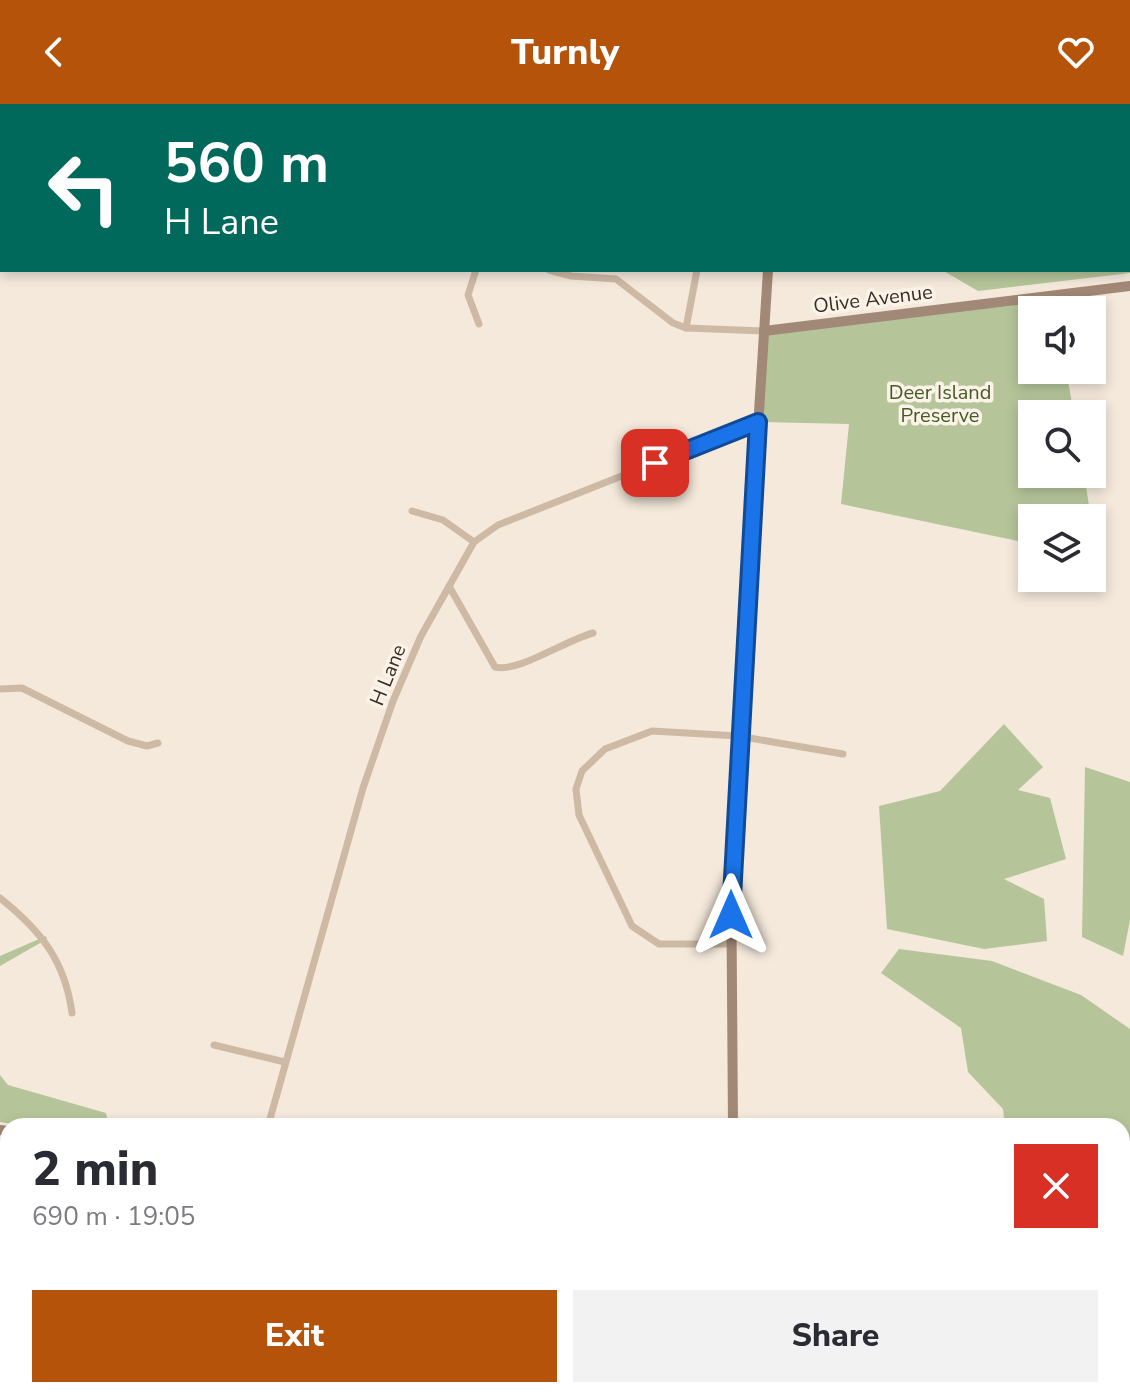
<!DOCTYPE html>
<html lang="en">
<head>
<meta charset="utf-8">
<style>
	body { margin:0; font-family:"Nunito Sans",sans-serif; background:#f2f2f3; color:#2b2b33; height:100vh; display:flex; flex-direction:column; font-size:30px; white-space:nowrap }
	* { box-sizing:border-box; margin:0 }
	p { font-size:26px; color:#7c7c81 }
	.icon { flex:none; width:44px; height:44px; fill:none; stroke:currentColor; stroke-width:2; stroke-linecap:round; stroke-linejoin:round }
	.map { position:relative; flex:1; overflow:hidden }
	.panel { position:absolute; left:0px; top:1014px; width:1130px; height:280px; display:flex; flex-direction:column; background:#fff; border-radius:24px 24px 0 0; box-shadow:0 4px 12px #0003 }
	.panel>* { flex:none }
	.banner { position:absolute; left:0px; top:0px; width:1130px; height:168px; box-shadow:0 4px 12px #0003; background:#00695c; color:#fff; overflow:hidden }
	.controls { position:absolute; left:1018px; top:192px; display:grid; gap:16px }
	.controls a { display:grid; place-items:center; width:88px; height:88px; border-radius:0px; background:#fff; box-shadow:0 4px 12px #0003; font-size:40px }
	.pin { position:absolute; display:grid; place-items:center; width:68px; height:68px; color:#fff; margin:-34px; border-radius:16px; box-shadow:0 4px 12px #0006 }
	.me { position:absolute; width:88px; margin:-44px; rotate:0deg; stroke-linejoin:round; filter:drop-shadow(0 0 6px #0008) }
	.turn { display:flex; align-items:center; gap:28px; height:168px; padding:0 32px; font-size:36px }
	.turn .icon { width:104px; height:104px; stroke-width:2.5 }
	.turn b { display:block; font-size:56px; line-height:68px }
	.round { display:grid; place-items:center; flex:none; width:84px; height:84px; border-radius:0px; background:#f2f2f3 }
	.head { display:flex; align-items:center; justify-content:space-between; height:136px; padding:0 32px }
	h1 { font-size:48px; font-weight:800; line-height:60px }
	.cta { display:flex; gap:16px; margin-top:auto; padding:16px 32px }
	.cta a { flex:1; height:92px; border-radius:0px; background:#b45309; color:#fff; font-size:32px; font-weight:800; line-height:92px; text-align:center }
	.cta a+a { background:#f2f2f3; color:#2b2b33 }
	header { display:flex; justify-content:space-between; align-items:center; height:104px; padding:0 32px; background:#b45309; color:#fff; font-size:36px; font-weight:800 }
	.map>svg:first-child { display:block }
	.green { fill:#b5c599 }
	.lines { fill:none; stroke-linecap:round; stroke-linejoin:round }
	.street { stroke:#ceb9a5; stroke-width:7 }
	.secondary { stroke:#a28876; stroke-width:10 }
	.route-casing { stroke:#114b97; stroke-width:20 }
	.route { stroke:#1a73e8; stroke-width:14 }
	.labels { text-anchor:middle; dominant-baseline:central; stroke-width:7; stroke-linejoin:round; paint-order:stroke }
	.street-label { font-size:20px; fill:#392d27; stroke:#fbf3e8 }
	.park-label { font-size:20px; fill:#465a28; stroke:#fbf3e8 }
</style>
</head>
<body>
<header><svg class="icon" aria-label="back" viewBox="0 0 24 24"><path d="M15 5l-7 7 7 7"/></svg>Turnly<svg class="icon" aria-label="heart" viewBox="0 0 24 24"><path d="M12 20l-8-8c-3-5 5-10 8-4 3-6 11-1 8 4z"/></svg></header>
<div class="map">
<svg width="1130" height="1294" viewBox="0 0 1130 1294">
	<rect width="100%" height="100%" fill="#f4e9db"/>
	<g class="green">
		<path d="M 787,0 L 1130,0 L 1130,169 L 978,187 L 942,166 L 1128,166 L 1128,2 Z"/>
		<path d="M 1054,192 L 1056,206 L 1032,206 L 1032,266 L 1066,266 L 1074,310 L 1032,310 L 1032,370 L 1084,370 L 1091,414 L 1032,414 L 1032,440 L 841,400 L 849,320 L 758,318 L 764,227 Z"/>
		<path d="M 1004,620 L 1043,663 L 1018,686 L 1050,694 L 1066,755 L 1004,775 L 1044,795 L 1047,837 L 984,845 L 887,825 L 879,702 L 940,687 Z"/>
		<path d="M 1085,663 L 1130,678 L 1130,816 L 1123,852 L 1082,833 Z"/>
		<path d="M 46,832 L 47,835 L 0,862 L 0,852 Z"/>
		<path d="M 899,845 L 992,857 L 1081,891 L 1130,925 L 1130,1294 L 849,1294 L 848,1286 L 1122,1286 L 1122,1022 L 1005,1022 L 1003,1005 L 968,968 L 961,924 L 881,869 Z"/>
		<path d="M 0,971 L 8,981 L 106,1009 L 109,1022 L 25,1022 L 0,1018 Z"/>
		<path d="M 0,1040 L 8,1042 L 8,1266 L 0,1272 Z"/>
		<path d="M 61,1286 L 429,1286 L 443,1294 L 47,1294 Z"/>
	</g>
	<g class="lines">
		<g class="street">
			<path d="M 572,2 L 573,0"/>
			<path d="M 476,166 L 468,191 L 479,220"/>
			<path d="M 549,166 L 571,172 L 616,175 L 673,219 L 686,224 L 764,227"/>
			<path d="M 686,224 L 697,166"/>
			<path d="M 412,407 L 443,416 L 474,438"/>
			<path d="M 449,482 L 495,563 C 518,569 566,536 593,529"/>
			<path d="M 0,585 L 22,584 L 128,637 L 147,642 L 158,639"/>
			<path d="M 0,794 C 40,826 65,856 72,909"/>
			<path d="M 730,840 L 659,840 L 632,822 L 579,711 L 576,685 L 582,667 L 605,645 L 652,627 L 738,632 L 843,650"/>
			<path d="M 214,941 L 285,958"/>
			<path d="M 268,1022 L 363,684 L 393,597 L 421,532 L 474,438 L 498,421 L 758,318"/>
		</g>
		<g class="secondary">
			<path d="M 778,2 L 778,0"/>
			<path d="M 764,227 L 1130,182"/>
			<path d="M 733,1022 L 731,751 L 768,166"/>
			<path d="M 0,1026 L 8,1027"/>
			<path d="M 457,1286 L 470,1294"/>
			<path d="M 730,1294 L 730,1286"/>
		</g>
	</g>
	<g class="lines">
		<g class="route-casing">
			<path id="route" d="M 655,359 L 758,318 L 731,811"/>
		</g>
		<use href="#route" class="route"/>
	</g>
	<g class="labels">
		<g class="street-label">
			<text transform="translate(873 195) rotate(-7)">Olive Avenue</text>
			<text transform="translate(388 571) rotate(-68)">H Lane</text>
		</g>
		<g class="park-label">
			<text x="940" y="288">Deer Island<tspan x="940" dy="23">Preserve</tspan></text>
		</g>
	</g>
</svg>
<div class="controls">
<a><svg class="icon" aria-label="sound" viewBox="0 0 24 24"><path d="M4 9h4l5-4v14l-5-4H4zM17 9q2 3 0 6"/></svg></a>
<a><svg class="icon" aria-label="search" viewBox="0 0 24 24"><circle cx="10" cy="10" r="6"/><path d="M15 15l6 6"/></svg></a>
<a><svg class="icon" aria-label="layers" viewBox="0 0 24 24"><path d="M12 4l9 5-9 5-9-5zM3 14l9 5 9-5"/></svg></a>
</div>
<div class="pin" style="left:655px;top:359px;background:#d93025"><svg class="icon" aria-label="arrive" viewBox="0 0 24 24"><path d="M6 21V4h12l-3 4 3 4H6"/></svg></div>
<svg class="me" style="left:731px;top:811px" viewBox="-20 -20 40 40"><path d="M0-17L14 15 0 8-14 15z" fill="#1a73e8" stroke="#fff" stroke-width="4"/></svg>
<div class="banner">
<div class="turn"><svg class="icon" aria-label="left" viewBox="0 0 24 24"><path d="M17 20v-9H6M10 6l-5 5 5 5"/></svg><div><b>560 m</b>H Lane</div></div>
</div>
<section class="panel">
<div class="head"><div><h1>2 min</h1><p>690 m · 19:05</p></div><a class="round" style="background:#d93025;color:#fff"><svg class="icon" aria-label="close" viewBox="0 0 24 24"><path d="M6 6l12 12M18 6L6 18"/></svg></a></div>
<div class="cta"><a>Exit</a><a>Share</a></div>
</section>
</div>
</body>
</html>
